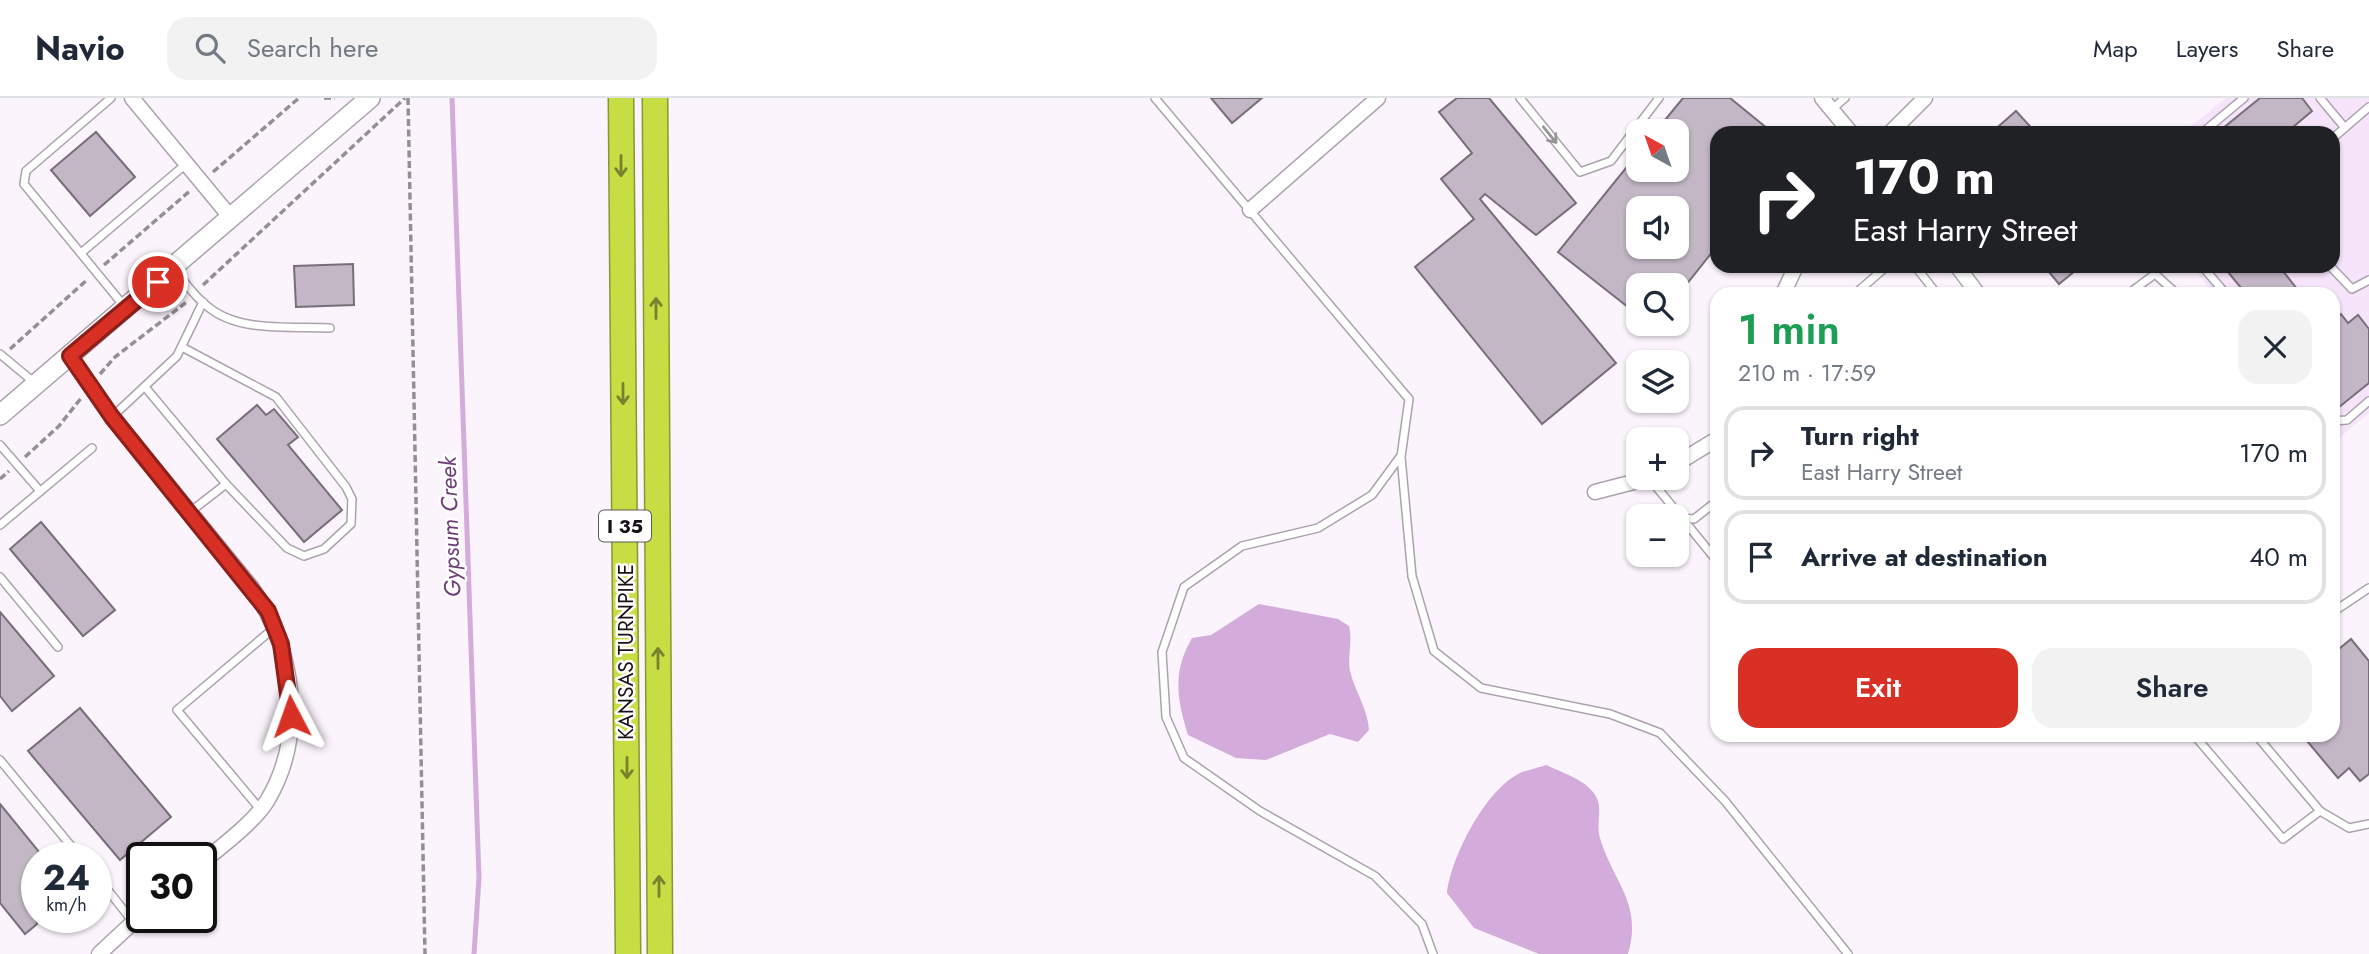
<!DOCTYPE html>
<html lang="en">
<head>
<meta charset="utf-8">
<style>
	body { margin:0; font-family:Jost,sans-serif; background:#f2f2f3; color:#1f2937; height:100vh; display:flex; flex-direction:column; font-size:26px; white-space:nowrap }
	* { box-sizing:border-box; margin:0 }
	p { font-size:23px; color:#747a83 }
	.icon { flex:none; width:38px; height:38px; fill:none; stroke:currentColor; stroke-width:2; stroke-linecap:round; stroke-linejoin:round }
	.map { position:relative; flex:1; overflow:hidden }
	.drawer { position:absolute; left:1710px; top:189px; width:630px; height:455px; display:flex; flex-direction:column; background:#fff; border-radius:21px; box-shadow:0 2px 5px #0004 }
	.drawer>* { flex:none }
	.hud { position:absolute; left:1710px; top:28px; width:630px; height:147px; border-radius:21px; box-shadow:0 2px 5px #0004; background:#202124; color:#fff; overflow:hidden }
	.needle { width:46px; rotate:320deg }
	.controls { position:absolute; left:1626px; top:21px; display:grid; gap:14px }
	.controls a { display:grid; place-items:center; width:63px; height:63px; border-radius:14px; background:#fff; box-shadow:0 2px 5px #0004; font-size:35px }
	.speed { position:absolute; left:21px; top:744px; display:flex; gap:14px; font-size:35px; font-weight:700; text-align:center }
	.speed>* { display:grid; place-content:center; width:91px; height:91px; border-radius:50%; background:#fff; box-shadow:0 2px 5px #0004; line-height:1 }
	.speed small { font-size:18px; font-weight:400 }
	.speed .limit { border:4px solid #111; border-radius:10px; background:#fff; color:#111 }
	.pin { position:absolute; display:grid; place-items:center; width:60px; height:60px; color:#fff; margin:-30px; border:4px solid #fff; border-radius:50%; box-shadow:0 2px 7px #0007 }
	.me { position:absolute; width:77px; margin:-38px; rotate:356deg; stroke-linejoin:round; filter:drop-shadow(0 0 5px #0008) }
	.turn { display:flex; align-items:center; gap:24px; height:147px; padding:0 28px; font-size:32px }
	.turn .icon { width:91px; height:91px; stroke-width:2.5 }
	.turn b { display:block; font-size:49px; line-height:60px }
	.round { display:grid; place-items:center; flex:none; width:74px; height:74px; border-radius:21px; background:#f2f2f3 }
	.summary { display:flex; align-items:center; justify-content:space-between; height:119px; padding:0 28px }
	h1 { font-size:42px; font-weight:600; line-height:52px; color:#1e9e55 }
	.button { display:flex; gap:14px; margin-top:auto; padding:14px 28px }
	.button a { flex:1; height:80px; border-radius:21px; background:#d93025; color:#fff; font-size:28px; font-weight:600; line-height:80px; text-align:center }
	.button a+a { background:#f2f2f3; color:#1f2937 }
	ul { padding:0; list-style:none }
	li { display:flex; align-items:center; gap:21px; height:94px; margin:0 14px 10px; padding:0 14px; border:4px solid #e0e1e3; border-radius:21px }
	li div { flex:1 }
	li b { display:block; font-size:26px }
	li em { font-style:normal }
	header { display:flex; align-items:center; gap:42px; box-sizing:border-box; height:98px; padding:0 35px; background:#fff; border-bottom:2px solid #e0e1e3 }
	header strong { font-size:33px }
	nav { display:flex; gap:38px; margin-inline-start:auto; font-size:24px }
	.search { width:490px; height:63px; background:#f2f2f3; display:flex; align-items:center; gap:18px; box-sizing:border-box; padding:0 24px; border-radius:21px; color:#747a83; font-size:26px }
	.map>svg:first-child { display:block }
	.built { fill:#f6e4fa }
	.water { fill:#d4acdc }
	.lines { fill:none; stroke-linecap:round; stroke-linejoin:round }
	.stream { stroke:#d4acdc; stroke-width:5 }
	.building { fill:#c3b7c5; stroke:#786d7a; stroke-width:2; fill-rule:evenodd }
	.service-casing { stroke:#ada1af; stroke-width:10 }
	.minor-casing { stroke:#ada1af; stroke-width:17 }
	.secondary-casing { stroke:#ada1af; stroke-width:22 }
	.motorway-casing { stroke:#889633; stroke-width:27 }
	.path { stroke:#958e95; stroke-width:3.5; stroke-dasharray:7 3.5; stroke-linecap:butt }
	.service { stroke:#fff; stroke-width:7 }
	.minor { stroke:#fff; stroke-width:14 }
	.secondary { stroke:#fff; stroke-width:19 }
	.motorway { stroke:#c6de43; stroke-width:24 }
	.oneway { stroke:#969496 }
	.oneway2 { stroke:#77822f }
	.route-casing { stroke:#8d1f18; stroke-width:18 }
	.route { stroke:#d93025; stroke-width:12 }
	.labels { text-anchor:middle; dominant-baseline:central; stroke-width:5; stroke-linejoin:round; paint-order:stroke }
	.shield { fill:#fff; stroke:#5c585c; stroke-width:2 }
	.shield-label { font-size:19px; font-weight:bold; fill:#161116 }
	.street-label { font-size:21px; fill:#161116; stroke:#fff }
	.water-label { font-size:23px; font-style:italic; fill:#6f3d78; stroke:#fff }
</style>
</head>
<body>
<header>
<strong>Navio</strong>
<div class="search"><svg class="icon" aria-label="search" viewBox="0 0 24 24"><circle cx="10" cy="10" r="6"/><path d="M15 15l6 6"/></svg>Search here</div>
<nav><a>Map</a><a>Layers</a><a>Share</a></nav>
</header>
<div class="map">
<svg width="2369" height="856" viewBox="0 0 2369 856">
	<rect width="100%" height="100%" fill="#fcf4fd"/>
	<path class="built" d="M 2226,0 L 2369,0 L 2369,315 L 2333,345 L 2333,196 L 2214,196 L 2192,168 L 2333,168 L 2333,35 L 2182,35 Z"/>
	<g class="water">
		<path d="M 1259,506 L 1338,521 L 1349,528 C 1353,544 1347,559 1350,573 C 1355,594 1368,611 1369,632 L 1358,644 L 1330,636 L 1266,662 L 1236,660 L 1188,637 C 1177,602 1172,574 1192,540 L 1211,537 Z"/>
		<path d="M 1546,667 C 1561,674 1583,681 1593,694 C 1605,709 1595,723 1600,740 C 1613,784 1643,805 1628,856 L 1539,856 L 1474,830 L 1447,795 C 1451,759 1485,692 1520,675 C 1527,672 1538,670 1546,667 Z"/>
	</g>
	<g class="lines">
		<path class="stream" d="M 452,0 L 479,780 L 474,856"/>
	</g>
	<g class="building">
		<path d="M 1211,0 L 1262,0 L 1232,25 Z"/>
		<path d="M 1457,0 L 1489,0 L 1576,105 L 1536,137 L 1485,96 L 1480,101 L 1616,265 L 1542,326 L 1415,169 L 1474,121 L 1441,81 L 1472,55 L 1439,14 Z"/>
		<path d="M 1683,0 L 1730,0 L 1773,35 L 1717,35 L 1717,148 L 1686,187 L 1638,187 L 1638,217 L 1558,154 L 1638,55 L 1638,72 L 1676,72 L 1676,33 L 1656,33 ZM 1638,110 L 1676,110 L 1676,149 L 1638,149 Z"/>
		<path d="M 2260,0 L 2302,0 L 2312,13 L 2286,35 L 2217,35 Z"/>
		<path d="M 2016,13 L 2036,35 L 1991,35 Z"/>
		<path d="M 96,34 L 135,79 L 90,118 L 51,72 Z"/>
		<path d="M 353,166 L 354,207 L 296,209 L 294,168 Z"/>
		<path d="M 2044,168 L 2081,168 L 2059,186 Z"/>
		<path d="M 2223,168 L 2279,168 L 2301,196 L 2246,196 Z"/>
		<path d="M 2341,216 L 2348,225 L 2358,217 L 2369,231 L 2369,285 L 2333,314 L 2333,223 Z"/>
		<path d="M 257,307 L 266,317 L 274,311 L 298,339 L 288,347 L 342,412 L 304,444 L 217,341 Z"/>
		<path d="M 41,424 L 115,512 L 83,538 L 10,451 Z"/>
		<path d="M 0,514 L 54,578 L 12,613 L 0,598 Z"/>
		<path d="M 2351,541 L 2369,563 L 2369,676 L 2360,683 L 2349,670 L 2338,680 L 2302,637 L 2333,637 L 2333,556 Z"/>
		<path d="M 80,610 L 171,719 L 120,762 L 28,653 Z"/>
		<path d="M 0,706 L 44,760 L 37,760 L 37,826 L 25,836 L 0,805 Z"/>
	</g>
	<g class="lines">
		<g class="service-casing">
			<g id="service">
				<path d="M 111,0 L 26,73 L 24,86 L 124,208"/>
				<path d="M 1155,0 L 1409,301 L 1401,359 L 1412,478 L 1434,553 L 1481,590 L 1610,616 L 1660,635 L 1725,703 L 1848,856"/>
				<path d="M 1520,0 L 1580,74 L 1611,63 L 1659,0"/>
				<path d="M 2320,0 L 2345,30"/>
				<path d="M 1832,11 L 1845,0"/>
				<path d="M 2202,35 L 2244,0"/>
				<path d="M 2333,40 L 2369,9"/>
				<path d="M 81,155 L 186,66"/>
				<path d="M 1915,168 L 1937,196"/>
				<path d="M 2202,168 L 2226,196"/>
				<path d="M 2330,168 L 2352,191 L 2369,182"/>
				<path d="M 174,171 C 184,183 194,198 207,208 C 238,235 291,228 330,230"/>
				<path d="M 1855,196 L 1887,168"/>
				<path d="M 2128,196 L 2155,176 L 2177,196"/>
				<path d="M 182,249 L 276,299 L 346,389 L 352,401 L 351,426 L 324,451 L 304,458 L 287,450 L 226,386"/>
				<path d="M 0,256 L 36,286"/>
				<path d="M 145,289 L 226,386 L 190,414"/>
				<path d="M 112,319 L 177,258 L 203,204"/>
				<path d="M 2333,323 L 2347,322 L 2369,303"/>
				<path d="M 0,347 L 40,393"/>
				<path d="M 1400,359 L 1372,397 L 1318,430 L 1242,448 L 1184,489 L 1162,554 L 1166,619 L 1184,660 L 1260,713 L 1375,778 L 1422,826 L 1433,856"/>
				<path d="M 1649,380 L 1682,420 L 1694,421 L 1717,403"/>
				<path d="M 1682,420 L 1717,463"/>
				<path d="M 0,427 L 92,350"/>
				<path d="M 0,479 L 58,549"/>
				<path d="M 2333,514 L 2369,490"/>
				<path d="M 2194,637 L 2283,741 L 2320,713 L 2349,730 L 2369,726"/>
				<path d="M 2256,637 L 2320,713"/>
				<path d="M 0,662 L 81,760"/>
				<path d="M 260,711 L 177,612 L 274,530"/>
				<path d="M 96,777 L 133,824"/>
			</g>
		</g>
		<g class="minor-casing">
			<g id="minor">
				<path d="M 132,0 L 232,121"/>
				<path d="M 1822,0 L 1851,35"/>
				<path d="M 1890,35 L 1925,0"/>
				<path d="M 1250,112 L 1378,0"/>
				<path d="M 1957,168 L 1978,196"/>
				<path d="M 1783,196 L 1796,168"/>
				<path d="M 70,258 L 112,319 L 252,490 C 294,550 307,637 267,703 C 254,724 221,749 201,765"/>
				<path d="M 1676,366 L 1717,341"/>
				<path d="M 1595,394 L 1649,380"/>
				<path d="M 99,856 L 142,816"/>
			</g>
		</g>
		<g class="secondary-casing">
			<path id="secondary" d="M 0,317 L 370,0"/>
		</g>
		<g class="motorway-casing">
			<g id="motorway">
				<path d="M 621,0 L 628,856"/>
				<path d="M 655,0 L 660,856"/>
			</g>
		</g>
		<g class="path">
			<path d="M 324,0 L 335,0"/>
			<path d="M 408,0 L 425,856"/>
			<path d="M 213,74 L 299,0"/>
			<path d="M 104,167 L 191,92"/>
			<path d="M 203,187 L 405,0"/>
			<path d="M 10,251 L 88,181"/>
			<path d="M 100,276 L 115,259 L 188,203"/>
			<path d="M 25,359 L 59,328 L 82,299"/>
			<path d="M 0,381 L 9,373"/>
		</g>
		<use href="#service" class="service"/>
		<use href="#minor" class="minor"/>
		<use href="#secondary" class="secondary"/>
		<use href="#motorway" class="motorway"/>
	</g>
	<defs><path id="oneway-shaft" d="M-6 0H5M1.5-3L5.5 0L1.5 3" fill="none" stroke-width="1.6" stroke-linecap="round" stroke-linejoin="round" transform="scale(1.75)"/></defs>
	<use class="oneway" href="#oneway-shaft" transform="translate(1550 37) rotate(51)"/>
	<g class="oneway2">
		<use href="#oneway-shaft" transform="translate(621 68) rotate(90)"/>
		<use href="#oneway-shaft" transform="translate(656 210) rotate(-90)"/>
		<use href="#oneway-shaft" transform="translate(623 296) rotate(90)"/>
		<use href="#oneway-shaft" transform="translate(658 560) rotate(-90)"/>
		<use href="#oneway-shaft" transform="translate(627 670) rotate(90)"/>
		<use href="#oneway-shaft" transform="translate(659 788) rotate(-90)"/>
	</g>
	<g class="lines">
		<g class="route-casing">
			<path id="route" d="M 158,184 L 70,258 L 112,319 L 268,513 L 281,546 L 291,618"/>
		</g>
		<use href="#route" class="route"/>
	</g>
	<g class="labels">
		<rect class="shield" x="599" y="412.5" width="52" height="31" rx="5"/>
		<g class="shield-label">
			<text x="625" y="428">I 35</text>
		</g>
		<g class="street-label">
			<text transform="translate(626 554) rotate(-90)">KANSAS TURNPIKE</text>
		</g>
		<g class="water-label">
			<text transform="translate(450 429) rotate(-92)">Gypsum Creek</text>
		</g>
	</g>
</svg>
<div class="controls">
<a><svg class="needle" viewBox="-14 -14 28 28"><path d="M0-13l5 13h-10z" fill="#e53935"/><path d="M0 13l5-13h-10z" fill="#747a83"/></svg></a>
<a><svg class="icon" aria-label="sound" viewBox="0 0 24 24"><path d="M4 9h4l5-4v14l-5-4H4zM17 9q2 3 0 6"/></svg></a>
<a><svg class="icon" aria-label="search" viewBox="0 0 24 24"><circle cx="10" cy="10" r="6"/><path d="M15 15l6 6"/></svg></a>
<a><svg class="icon" aria-label="layers" viewBox="0 0 24 24"><path d="M12 4l9 5-9 5-9-5zM3 14l9 5 9-5"/></svg></a>
<a>+</a>
<a>−</a>
</div>
<div class="speed"><div>24<small>km/h</small></div><div class="limit">30</div></div>
<div class="pin" style="left:158px;top:184px;background:#d93025"><svg class="icon" aria-label="arrive" viewBox="0 0 24 24"><path d="M6 21V4h12l-3 4 3 4H6"/></svg></div>
<svg class="me" style="left:291px;top:618px" viewBox="-20 -20 40 40"><path d="M0-17L14 15 0 8-14 15z" fill="#d93025" stroke="#fff" stroke-width="4"/></svg>
<div class="hud">
<div class="turn"><svg class="icon" aria-label="right" viewBox="0 0 24 24"><path d="M7 20v-9h11M14 6l5 5-5 5"/></svg><div><b>170 m</b>East Harry Street</div></div>
</div>
<section class="drawer">
<div class="summary"><div><h1>1 min</h1><p>210 m · 17:59</p></div><a class="round"><svg class="icon" aria-label="close" viewBox="0 0 24 24"><path d="M6 6l12 12M18 6L6 18"/></svg></a></div>
<ul>
<li><svg class="icon" aria-label="right" viewBox="0 0 24 24"><path d="M7 20v-9h11M14 6l5 5-5 5"/></svg><div><b>Turn right</b><p>East Harry Street</p></div><em>170 m</em></li>
<li><svg class="icon" aria-label="arrive" viewBox="0 0 24 24"><path d="M6 21V4h12l-3 4 3 4H6"/></svg><div><b>Arrive at destination</b></div><em>40 m</em></li>
</ul>
<div class="button"><a>Exit</a><a>Share</a></div>
</section>
</div>
</body>
</html>
